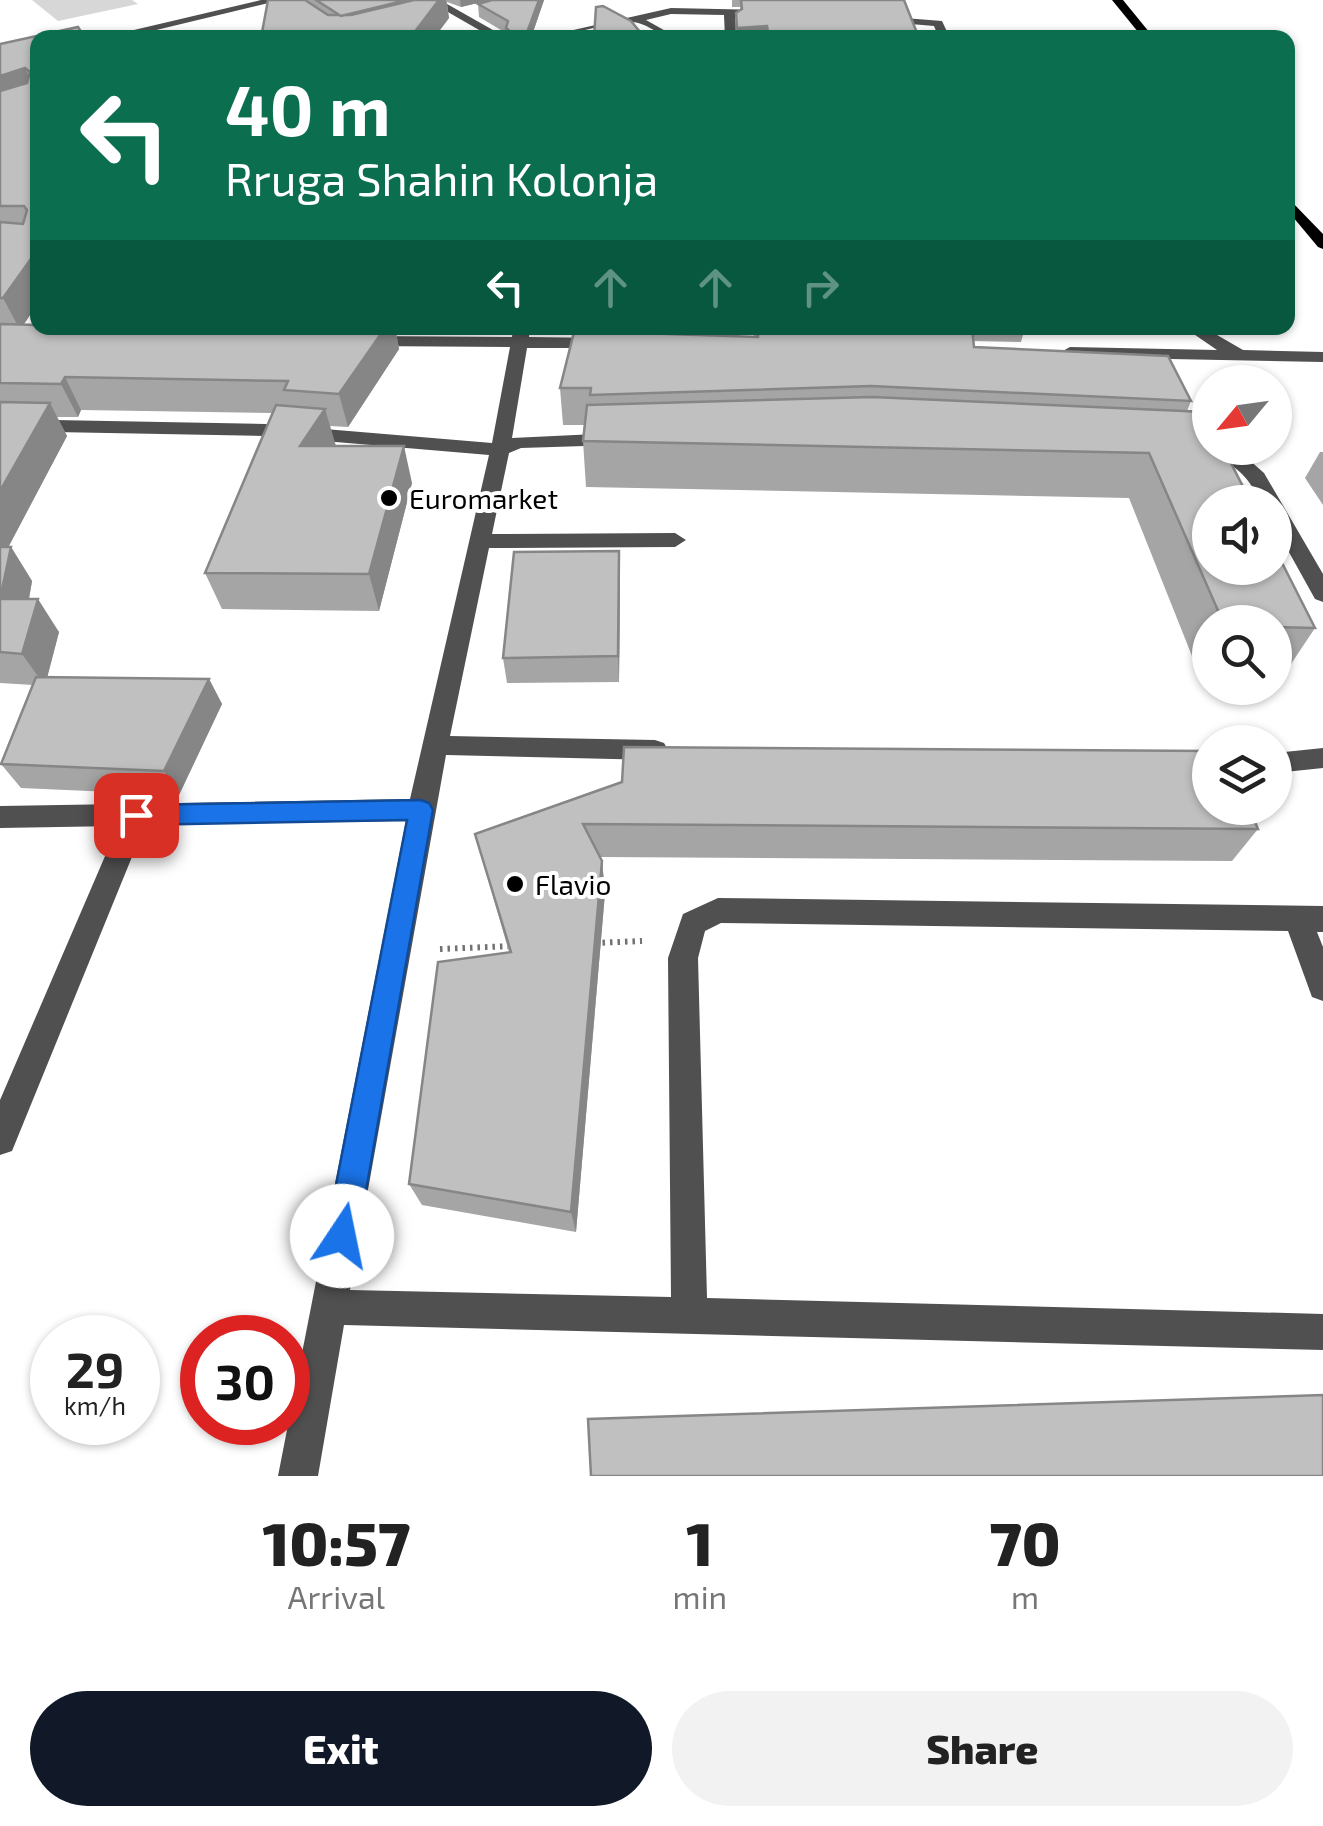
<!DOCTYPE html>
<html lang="en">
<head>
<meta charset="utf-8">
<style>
	body { margin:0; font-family:"Exo 2",sans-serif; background:#f2f2f2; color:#222; height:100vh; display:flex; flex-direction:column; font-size:38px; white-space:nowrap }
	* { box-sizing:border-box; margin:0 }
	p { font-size:32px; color:#767676 }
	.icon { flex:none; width:55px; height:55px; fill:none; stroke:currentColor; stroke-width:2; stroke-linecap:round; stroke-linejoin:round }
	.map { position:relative; height:1476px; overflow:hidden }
	.panel { display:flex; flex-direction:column; background:#fff; flex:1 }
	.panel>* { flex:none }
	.guide { position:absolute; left:30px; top:30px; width:1265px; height:305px; border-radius:20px; box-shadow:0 2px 8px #0004; background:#0b6e4f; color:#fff; overflow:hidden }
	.needle { width:65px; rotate:241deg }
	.buttons { position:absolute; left:1192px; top:365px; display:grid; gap:20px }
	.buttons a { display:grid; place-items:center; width:100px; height:100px; border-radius:50%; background:#fff; box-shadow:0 2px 8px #0004; font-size:50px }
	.speed { position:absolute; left:30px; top:1315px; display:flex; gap:20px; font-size:50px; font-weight:700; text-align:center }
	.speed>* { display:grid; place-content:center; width:130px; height:130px; border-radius:50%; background:#fff; box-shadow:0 2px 8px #0004; line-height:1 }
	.speed small { font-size:25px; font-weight:400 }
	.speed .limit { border:15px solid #d22; background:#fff; color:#111 }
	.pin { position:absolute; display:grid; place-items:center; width:85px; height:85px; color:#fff; margin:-42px; border-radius:20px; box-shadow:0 5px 15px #0006 }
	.me { position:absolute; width:110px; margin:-55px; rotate:11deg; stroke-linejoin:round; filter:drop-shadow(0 0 8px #0008) }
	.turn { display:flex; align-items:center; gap:35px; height:210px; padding:0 30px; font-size:45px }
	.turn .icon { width:130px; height:130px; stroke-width:2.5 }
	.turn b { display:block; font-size:70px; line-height:85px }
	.lanes { display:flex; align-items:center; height:95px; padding:0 30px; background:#0003; justify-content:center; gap:50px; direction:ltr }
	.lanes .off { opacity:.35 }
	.eta { display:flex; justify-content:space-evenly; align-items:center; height:170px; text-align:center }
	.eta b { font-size:60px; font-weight:800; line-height:70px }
	.action { display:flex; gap:20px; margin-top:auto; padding:20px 30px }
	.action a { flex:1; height:115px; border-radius:60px; background:#111827; color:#fff; font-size:40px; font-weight:800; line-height:115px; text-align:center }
	.action a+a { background:#f2f2f2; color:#222 }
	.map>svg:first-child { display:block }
	.green { fill:#d7d7d7 }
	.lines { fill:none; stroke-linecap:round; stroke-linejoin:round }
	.path { stroke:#727272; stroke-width:6; stroke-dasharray:2.5 5; stroke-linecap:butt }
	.minor { fill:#505050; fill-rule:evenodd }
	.major { fill:#000; fill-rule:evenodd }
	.wall { fill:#a5a5a5 }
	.shaded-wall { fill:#868686 }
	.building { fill:#c0c0c0; stroke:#868686; stroke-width:2.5 }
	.route { fill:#1a73e8; stroke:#114b97; stroke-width:2.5 }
	.poi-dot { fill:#000; stroke:#fff; stroke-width:4 }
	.labels { text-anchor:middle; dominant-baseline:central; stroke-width:8; stroke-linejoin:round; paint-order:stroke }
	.poi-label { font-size:28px; fill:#000; stroke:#fff; text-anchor:start }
</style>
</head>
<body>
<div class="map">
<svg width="1323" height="1476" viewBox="0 0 1323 1476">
	<rect width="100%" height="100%" fill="#fff"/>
	<path class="green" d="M 32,0 L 132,0 L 138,4 L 58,21 Z"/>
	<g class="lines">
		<g class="path">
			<path d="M 595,943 L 642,941"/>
			<path d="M 440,949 L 512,946"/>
		</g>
		<g class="minor">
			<path d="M 261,0 L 281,0 L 123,38 L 100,38 Z"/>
			<path d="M 427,0 L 440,0 L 507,38 L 493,38 Z"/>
			<path d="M 671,8 L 770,10 L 775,13 L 735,16 L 737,38 L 725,38 L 724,15 L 671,14 L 646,20 L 678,38 C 660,38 650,24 633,22 C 613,20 567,38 538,38 Z"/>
			<path d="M 879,16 L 942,21 L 950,38 L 939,38 L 934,26 L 875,21 Z"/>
			<path d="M 513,328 L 530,328 L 529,337 L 605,338 L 614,343 L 605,348 L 527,348 L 512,438 L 617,433 L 627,439 L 617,445 L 521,448 L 509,453 L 492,534 L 675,533 L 686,540 L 675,547 L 489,548 L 450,736 L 655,740 L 664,743 L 668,750 L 664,757 L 655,760 L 446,755 L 350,1290 L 671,1297 L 668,958 L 683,914 L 718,898 L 1323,906 L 1323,932 L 1317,932 L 1323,947 L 1323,1001 L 1312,997 L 1288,931 L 721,923 L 705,931 L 698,958 L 707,1298 L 1323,1314 L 1323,1350 L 344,1325 L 318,1476 L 278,1476 L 406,821 L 145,825 L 12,1151 L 0,1155 L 0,1100 L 118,826 L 0,828 L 0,806 L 410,799 L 489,455 L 265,436 L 0,431 L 0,419 L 265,424 L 492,443 L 510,347 L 365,346 L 356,341 L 365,336 L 512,337 Z"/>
			<path d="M 1185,328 L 1205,328 L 1243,350 L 1323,352 L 1323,362 L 1070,357 L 1061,352 L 1070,347 L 1217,350 Z"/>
			<path d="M 1192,442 L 1239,451 L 1264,473 L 1323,574 L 1323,602 L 1315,599 L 1275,527 L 1275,502 L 1262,502 C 1238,461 1229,462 1185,452 L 1185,444 Z"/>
			<path d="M 1323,748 L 1323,768 L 1275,773 L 1275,753 Z"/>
		</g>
		<g class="major">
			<path d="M 1112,0 L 1123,0 L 1154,38 L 1143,38 Z"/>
			<path d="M 1288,198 L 1323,234 L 1323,249 L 1318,247 L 1288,211 Z"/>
		</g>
	</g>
	<g class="wall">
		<path d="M 306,0 L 490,0 L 461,7 L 447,2 L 449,18 L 434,38 L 261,38 Z"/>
		<path d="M 492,0 L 544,0 L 531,38 L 507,38 L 506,33 L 479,17 L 478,4 Z"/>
		<path d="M 732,0 L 904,0 L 919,38 L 735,38 L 736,13 L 740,11 L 740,7 L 732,7 Z"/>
		<path d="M 38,38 L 38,303 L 24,324 L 38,328 L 218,328 L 216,330 L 292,332 L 295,328 L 414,328 L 411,332 L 396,332 L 399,349 L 348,427 L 330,426 L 335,446 L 412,483 L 379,611 L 222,609 L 205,573 L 272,413 L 81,410 L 78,417 L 57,417 L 67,436 L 8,547 L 11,547 L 32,581 L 29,599 L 59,632 L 47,677 L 209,679 L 222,704 L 179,795 L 21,788 L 1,764 L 33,685 L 0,683 L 0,44 Z"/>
		<path d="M 753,328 L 1025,328 L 1021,342 L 973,341 L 974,347 L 1191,401 L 1187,411 L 1315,628 L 1285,673 L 1275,673 L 1275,622 L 1210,622 L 1210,671 L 1198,671 L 1129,498 L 586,487 L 583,441 L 585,425 L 563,425 L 560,388 L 639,333 L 754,337 Z"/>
		<path d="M 1320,452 L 1323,452 L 1323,505 L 1305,478 Z"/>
		<path d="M 620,576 L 619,682 L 507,683 L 503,658 Z"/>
		<path d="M 622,782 L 1258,829 L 1232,861 L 600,857 L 602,861 L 605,893 L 576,1232 L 422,1205 L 409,1184 L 509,952 L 475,834 Z"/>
	</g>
	<g class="shaded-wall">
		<path d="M 439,0 L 446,0 L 449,18 L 434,38 L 410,38 Z"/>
		<path d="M 460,0 L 490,0 L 461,7 Z"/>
		<path d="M 539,0 L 544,0 L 531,38 L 525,38 Z"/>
		<path d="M 767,26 L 766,38 L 737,38 L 737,28 Z"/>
		<path d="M 25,68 L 37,96 L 0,109 L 0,76 Z"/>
		<path d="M 38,249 L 38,303 L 20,330 L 3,298 Z"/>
		<path d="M 385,328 L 395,328 L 399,349 L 348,427 L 339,394 Z"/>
		<path d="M 65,377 L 81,410 L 78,417 L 61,384 Z"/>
		<path d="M 50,403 L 67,436 L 0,563 L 0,491 Z"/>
		<path d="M 325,409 L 336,446 L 300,446 Z"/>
		<path d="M 404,446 L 412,483 L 379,611 L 369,574 Z"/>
		<path d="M 11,547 L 32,581 L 23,632 L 0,599 Z"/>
		<path d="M 619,551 L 620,576 L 619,682 L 618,656 Z"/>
		<path d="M 38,599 L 59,632 L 45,686 L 22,654 Z"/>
		<path d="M 209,679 L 222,704 L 179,795 L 164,771 Z"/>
		<path d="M 602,861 L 605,893 L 576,1232 L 571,1212 Z"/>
	</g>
	<g class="building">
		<path d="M 268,0 L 305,0 L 328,15 L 351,15 L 414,0 L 439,0 L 410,38 L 261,38 Z"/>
		<path d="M 316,0 L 407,0 L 341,16 Z"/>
		<path d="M 492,0 L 539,0 L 525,38 L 519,38 L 506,28 L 508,21 L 478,4 Z"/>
		<path d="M 741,0 L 904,0 L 919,38 L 769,38 L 767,26 L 737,28 L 736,13 L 742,9 Z"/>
		<path d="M 603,6 L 631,21 L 645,38 L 594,38 L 596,7 Z"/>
		<path d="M 78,27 L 85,38 L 38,38 L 38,249 L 3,298 L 0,298 L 0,222 L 23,224 L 27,210 L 24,206 L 0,206 L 0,91 L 27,83 L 30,72 L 25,68 L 0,76 L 0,44 Z"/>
		<path d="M 0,324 L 38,325 L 38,328 L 181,328 L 180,329 L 292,332 L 295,328 L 385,328 L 339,394 L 284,390 L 288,381 L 65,377 L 61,384 L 0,383 Z"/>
		<path d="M 575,328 L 639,328 L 639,333 L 758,337 L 758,328 L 972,328 L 974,347 L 1168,356 L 1191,401 L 871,386 L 590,395 L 591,388 L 560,388 Z"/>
		<path d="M 872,397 L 1205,412 L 1210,422 L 1210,448 L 1223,448 L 1251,502 L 1210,502 L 1210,568 L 1275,568 L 1275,549 L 1315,628 L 1275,627 L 1275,622 L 1223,622 L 1149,453 L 583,441 L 587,405 Z"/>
		<path d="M 0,402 L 50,403 L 0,491 Z"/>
		<path d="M 276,405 L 325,409 L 300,446 L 404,446 L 369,574 L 205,573 Z"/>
		<path d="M 0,547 L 11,547 L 0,599 L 38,599 L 22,654 L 0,652 Z"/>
		<path d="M 619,551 L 618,656 L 503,658 L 514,552 Z"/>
		<path d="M 36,677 L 209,679 L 164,771 L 1,764 Z"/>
		<path d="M 624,747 L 1210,751 L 1210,808 L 1249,808 L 1258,829 L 583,824 L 602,861 L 571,1212 L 409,1184 L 438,962 L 511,952 L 475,834 L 622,782 Z"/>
		<path d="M 1323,1395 L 1323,1476 L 591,1476 L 588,1419 Z"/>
	</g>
	<path class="route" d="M 421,800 L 429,803 L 433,810 L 358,1236 L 353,1247 L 342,1252 L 331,1247 L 326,1236 L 407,820 L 136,825 L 127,822 L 124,815 L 127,808 L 136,805 Z"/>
	<g class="poi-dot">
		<circle cx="389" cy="498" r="10"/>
		<circle cx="515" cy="884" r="10"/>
	</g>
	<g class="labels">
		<g class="poi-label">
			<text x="409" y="498">Euromarket</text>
			<text x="535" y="884">Flavio</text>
		</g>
	</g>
</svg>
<div class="buttons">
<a><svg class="needle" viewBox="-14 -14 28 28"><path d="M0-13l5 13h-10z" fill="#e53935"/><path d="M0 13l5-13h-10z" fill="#767676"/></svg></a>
<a><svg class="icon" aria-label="sound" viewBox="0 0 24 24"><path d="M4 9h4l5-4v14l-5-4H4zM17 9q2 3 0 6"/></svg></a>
<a><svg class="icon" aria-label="search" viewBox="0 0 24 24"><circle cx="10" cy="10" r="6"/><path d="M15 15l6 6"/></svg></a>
<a><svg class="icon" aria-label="layers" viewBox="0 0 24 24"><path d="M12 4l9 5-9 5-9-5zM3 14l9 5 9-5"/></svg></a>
</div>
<div class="speed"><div>29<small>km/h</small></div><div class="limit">30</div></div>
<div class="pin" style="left:136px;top:815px;background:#d93025"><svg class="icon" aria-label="arrive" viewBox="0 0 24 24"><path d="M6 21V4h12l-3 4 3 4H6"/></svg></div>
<svg class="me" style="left:342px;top:1236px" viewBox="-20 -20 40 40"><circle r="19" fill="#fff"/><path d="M0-13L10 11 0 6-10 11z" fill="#1a73e8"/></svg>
<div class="guide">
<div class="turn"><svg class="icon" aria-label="left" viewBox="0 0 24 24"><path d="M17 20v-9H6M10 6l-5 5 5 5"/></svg><div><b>40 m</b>Rruga Shahin Kolonja</div></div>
<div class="lanes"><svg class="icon" aria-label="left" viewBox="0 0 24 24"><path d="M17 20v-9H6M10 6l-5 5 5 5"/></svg><svg class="icon off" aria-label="ahead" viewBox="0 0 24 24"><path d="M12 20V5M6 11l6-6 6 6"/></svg><svg class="icon off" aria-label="ahead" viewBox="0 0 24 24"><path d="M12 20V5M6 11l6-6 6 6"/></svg><svg class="icon off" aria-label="right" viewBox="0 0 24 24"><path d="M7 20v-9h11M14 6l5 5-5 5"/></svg></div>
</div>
</div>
<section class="panel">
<div class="eta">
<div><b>10:57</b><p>Arrival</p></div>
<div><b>1</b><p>min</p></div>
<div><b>70</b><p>m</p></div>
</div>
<div class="action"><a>Exit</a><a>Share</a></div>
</section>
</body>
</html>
